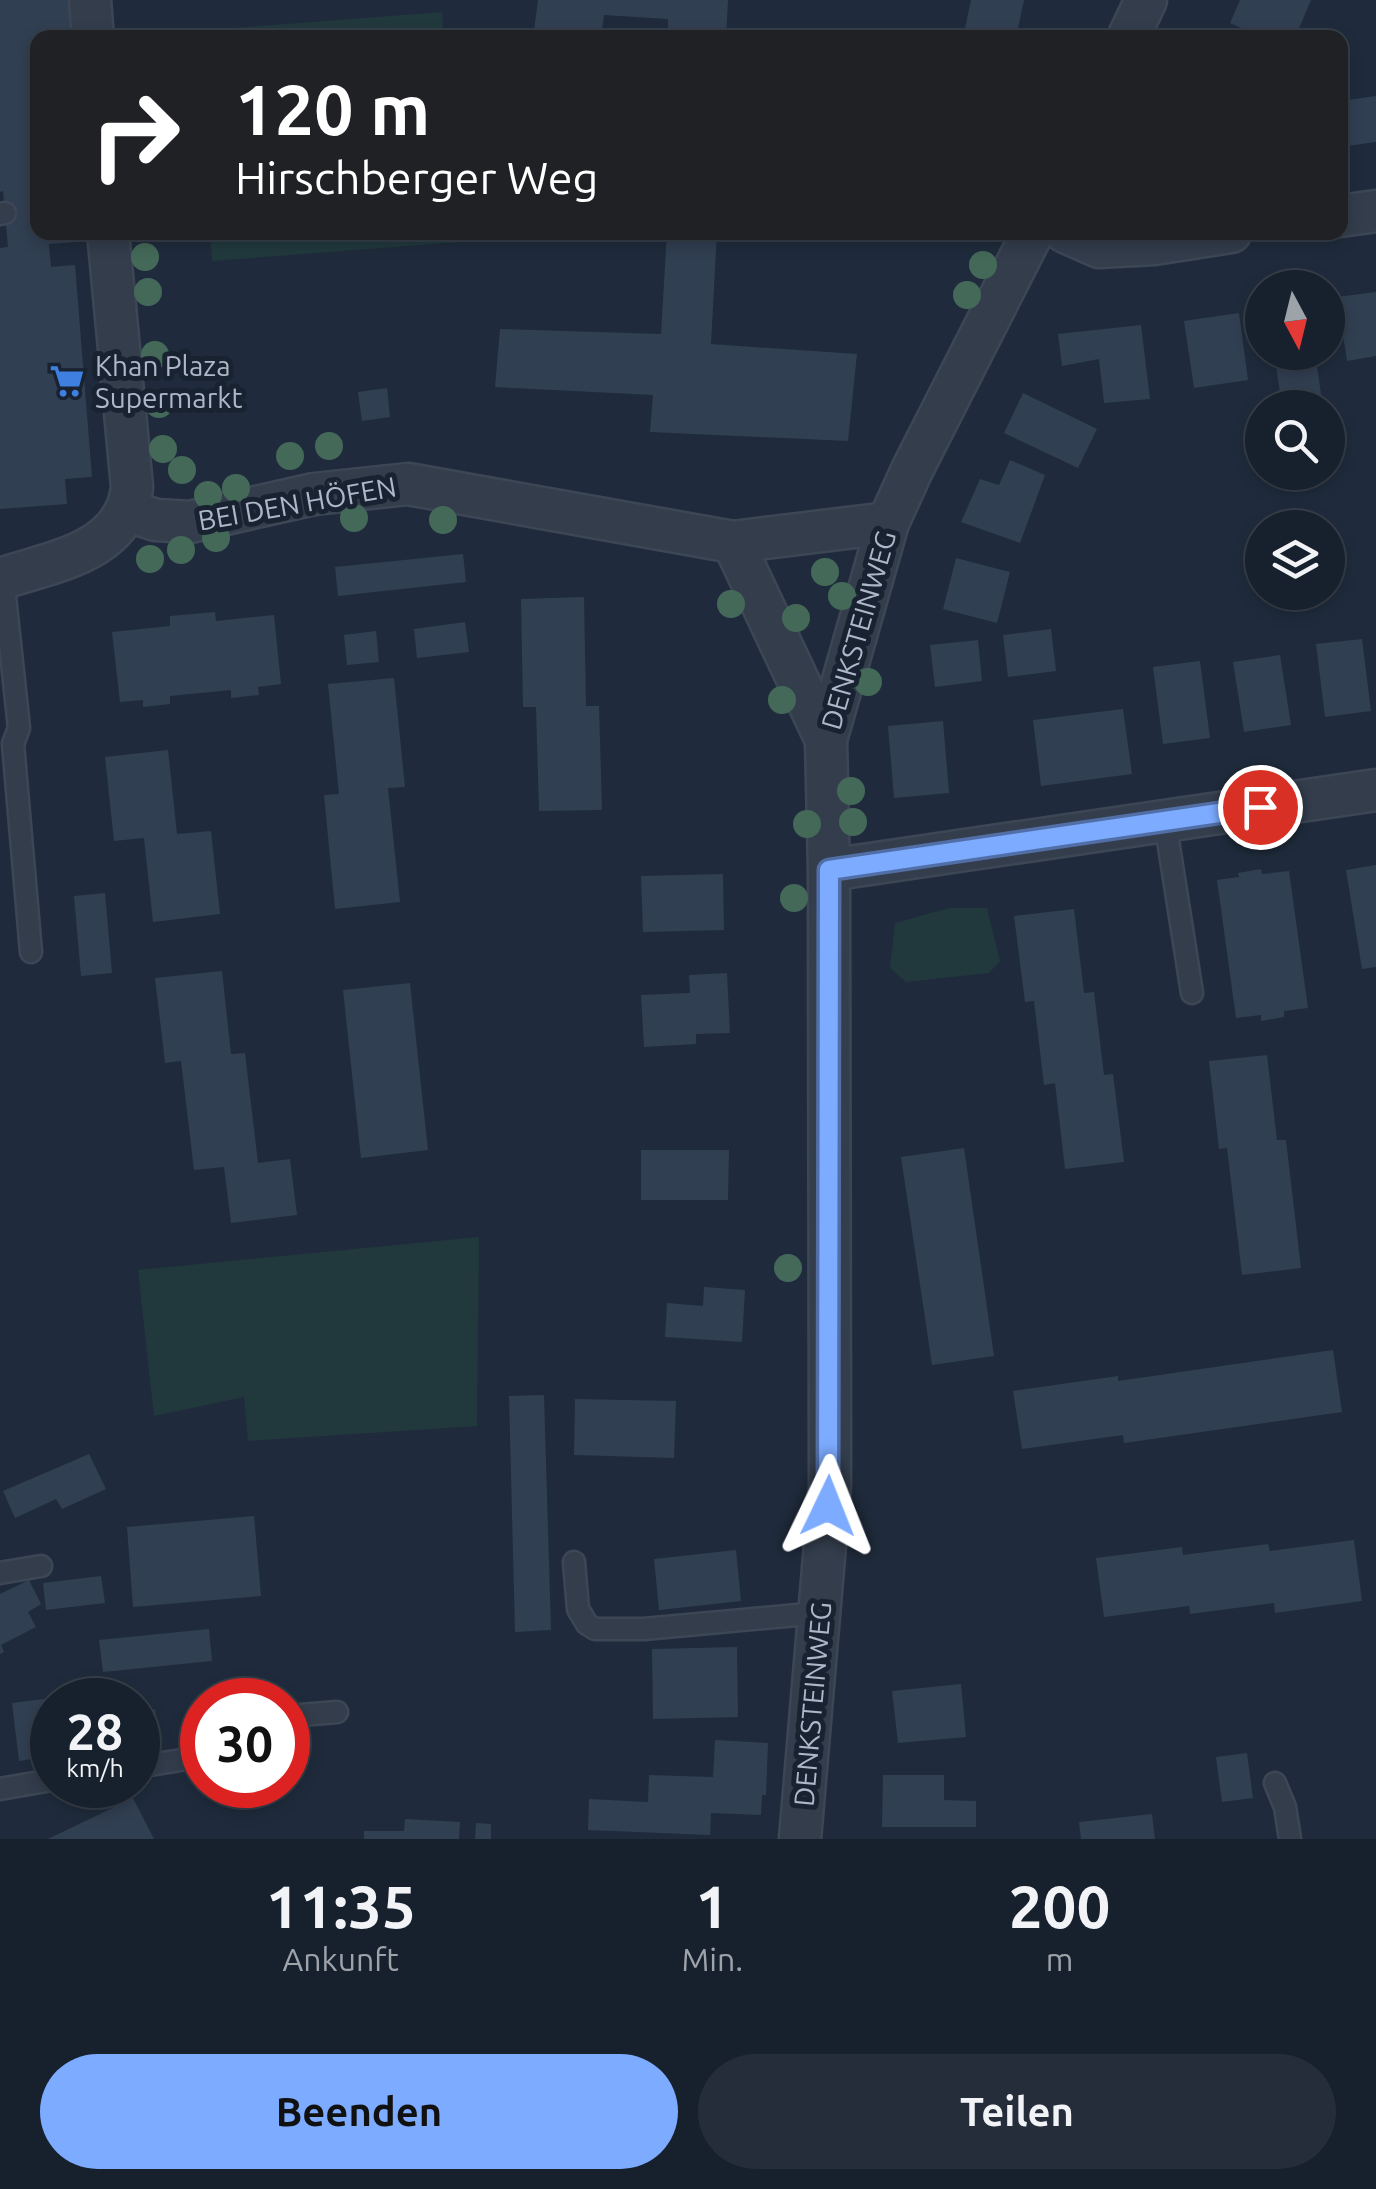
<!DOCTYPE html>
<html lang="de">
<head>
<meta charset="utf-8">
<style>
	body { margin:0; font-family:Ubuntu,sans-serif; background:#242d39; color:#f1f3f6; height:100vh; display:flex; flex-direction:column; font-size:38px; white-space:nowrap }
	* { box-sizing:border-box; margin:0 }
	p { font-size:32px; color:#9ea3aa }
	.icon { flex:none; width:55px; height:55px; fill:none; stroke:currentColor; stroke-width:2; stroke-linecap:round; stroke-linejoin:round }
	.map { position:relative; height:1839px; overflow:hidden }
	.side { display:flex; flex-direction:column; background:#17202d; flex:1 }
	.side>* { flex:none }
	.guide { position:absolute; left:30px; top:30px; width:1318px; height:210px; border-radius:20px; box-shadow:0 5px 15px #0003,0 0 0 2px #363e49; background:#202124; color:#fff; overflow:hidden }
	.needle { width:65px; rotate:173deg }
	.tools { position:absolute; left:1245px; top:270px; display:grid; gap:20px }
	.tools a { display:grid; place-items:center; width:100px; height:100px; border-radius:50%; background:#17202d; box-shadow:0 5px 15px #0003,0 0 0 2px #363e49; font-size:50px }
	.speed { position:absolute; left:30px; top:1678px; display:flex; gap:20px; font-size:50px; font-weight:700; text-align:center }
	.speed>* { display:grid; place-content:center; width:130px; height:130px; border-radius:50%; background:#17202d; box-shadow:0 5px 15px #0003,0 0 0 2px #363e49; line-height:1 }
	.speed small { font-size:25px; font-weight:400 }
	.speed .limit { border:15px solid #d22; background:#fff; color:#111 }
	.pin { position:absolute; display:grid; place-items:center; width:85px; height:85px; color:#fff; margin:-42px; border:5px solid #fff; border-radius:50%; box-shadow:0 2px 10px #0007 }
	.me { position:absolute; width:110px; margin:-55px; rotate:2deg; stroke-linejoin:round; filter:drop-shadow(0 0 8px #0008) }
	.turn { display:flex; align-items:center; gap:35px; height:210px; padding:0 40px; font-size:45px }
	.turn .icon { width:130px; height:130px; stroke-width:2.5 }
	.turn b { display:block; font-size:70px; line-height:85px }
	.eta { display:flex; justify-content:space-evenly; align-items:center; height:170px; text-align:center }
	.eta b { font-size:60px; font-weight:600; line-height:70px }
	.button { display:flex; gap:20px; margin-top:auto; padding:20px 40px }
	.button a { flex:1; height:115px; border-radius:60px; background:#7cabff; color:#111; font-size:40px; font-weight:600; line-height:115px; text-align:center }
	.button a+a { background:#242d39; color:#f1f3f6 }
	.map>svg:first-child { display:block }
	.green { fill:#21393d }
	.building { fill:#313f52 }
	.lines { fill:none; stroke-linecap:round; stroke-linejoin:round }
	.lane-casing { stroke:#3d4655; stroke-width:25 }
	.street-casing { stroke:#3d4655; stroke-width:45 }
	.lane { stroke:#333d4c; stroke-width:20 }
	.street { stroke:#333d4c; stroke-width:40 }
	.tree { fill:#446959 }
	.route-casing { stroke:#516fa6; stroke-width:25 }
	.route { stroke:#7cabff; stroke-width:18 }
	.labels { text-anchor:middle; dominant-baseline:central; stroke-width:10; stroke-linejoin:round; paint-order:stroke }
	.poi-label { font-size:28px; fill:#aeb7c8; stroke:#192230; text-anchor:start }
	.street-label { font-size:28px; fill:#aeb7c8; stroke:#192230 }
</style>
</head>
<body>
<div class="map">
<svg width="1376" height="1839" viewBox="0 0 1376 1839">
	<rect width="100%" height="100%" fill="#1f2b3c"/>
	<g class="green">
		<path d="M 442,12 L 444,37 L 195,37 L 195,31 Z"/>
		<path d="M 459,233 L 460,242 L 212,261 L 210,233 Z"/>
		<path d="M 949,908 L 987,908 L 1000,961 L 989,973 L 906,982 L 890,968 L 895,923 Z"/>
		<path d="M 479,1237 L 477,1426 L 248,1441 L 244,1397 L 154,1416 L 138,1270 Z"/>
	</g>
	<g class="building">
		<path d="M 0,0 L 69,0 L 72,38 L 38,38 L 38,232 L 90,232 L 91,241 L 49,244 L 51,267 L 75,265 L 92,477 L 65,479 L 67,504 L 0,509 L 0,248 L 8,247 L 3,191 L 0,192 Z"/>
		<path d="M 538,0 L 728,0 L 726,38 L 668,38 L 668,19 L 604,15 L 601,38 L 533,38 Z"/>
		<path d="M 971,0 L 1024,0 L 1016,38 L 963,38 Z"/>
		<path d="M 1240,0 L 1311,0 L 1295,38 L 1263,38 L 1230,23 Z"/>
		<path d="M 1376,96 L 1376,142 L 1340,147 L 1340,101 Z"/>
		<path d="M 667,232 L 717,232 L 711,344 L 857,354 L 848,441 L 650,432 L 653,395 L 495,387 L 500,329 L 661,334 Z"/>
		<path d="M 1376,292 L 1376,356 L 1347,361 L 1337,297 Z"/>
		<path d="M 1239,313 L 1248,380 L 1194,388 L 1184,321 Z"/>
		<path d="M 1141,325 L 1150,399 L 1104,403 L 1099,359 L 1062,366 L 1058,334 Z"/>
		<path d="M 1274,352 L 1315,352 L 1322,401 L 1282,407 Z"/>
		<path d="M 387,388 L 390,417 L 362,421 L 358,392 Z"/>
		<path d="M 1023,393 L 1097,429 L 1078,468 L 1004,433 Z"/>
		<path d="M 1010,460 L 1045,475 L 1020,543 L 961,522 L 980,479 L 999,485 Z"/>
		<path d="M 463,554 L 466,582 L 338,596 L 335,567 Z"/>
		<path d="M 956,558 L 1010,572 L 997,623 L 943,609 Z"/>
		<path d="M 584,597 L 586,706 L 599,706 L 602,810 L 539,811 L 536,707 L 523,707 L 521,599 Z"/>
		<path d="M 215,612 L 216,621 L 274,615 L 281,684 L 258,687 L 259,695 L 231,698 L 231,690 L 170,696 L 170,704 L 143,707 L 143,700 L 120,702 L 112,632 L 170,626 L 170,616 Z"/>
		<path d="M 465,622 L 469,652 L 417,658 L 414,629 Z"/>
		<path d="M 1051,629 L 1056,671 L 1008,677 L 1003,635 Z"/>
		<path d="M 376,631 L 379,662 L 347,665 L 344,635 Z"/>
		<path d="M 1362,639 L 1371,711 L 1325,717 L 1316,644 Z"/>
		<path d="M 978,640 L 982,681 L 935,687 L 930,645 Z"/>
		<path d="M 1280,655 L 1291,725 L 1244,732 L 1233,662 Z"/>
		<path d="M 1200,661 L 1210,738 L 1163,744 L 1153,667 Z"/>
		<path d="M 394,678 L 405,787 L 388,788 L 400,902 L 335,909 L 324,795 L 339,794 L 328,684 Z"/>
		<path d="M 1123,709 L 1132,774 L 1041,786 L 1033,720 Z"/>
		<path d="M 943,721 L 949,793 L 894,798 L 888,726 Z"/>
		<path d="M 168,750 L 177,834 L 211,831 L 220,914 L 153,922 L 144,838 L 114,841 L 105,757 Z"/>
		<path d="M 1376,865 L 1376,967 L 1362,969 L 1346,870 Z"/>
		<path d="M 1261,869 L 1262,874 L 1289,871 L 1308,1008 L 1284,1011 L 1284,1017 L 1261,1021 L 1261,1015 L 1236,1018 L 1217,880 L 1239,877 L 1238,873 Z"/>
		<path d="M 723,874 L 724,930 L 643,932 L 641,876 Z"/>
		<path d="M 105,893 L 112,973 L 81,976 L 74,896 Z"/>
		<path d="M 1074,909 L 1084,993 L 1094,992 L 1104,1075 L 1113,1074 L 1124,1162 L 1065,1169 L 1055,1083 L 1044,1085 L 1034,1001 L 1025,1002 L 1014,916 Z"/>
		<path d="M 222,971 L 231,1054 L 245,1053 L 258,1163 L 290,1159 L 297,1215 L 231,1223 L 224,1167 L 194,1170 L 181,1061 L 165,1063 L 155,978 Z"/>
		<path d="M 727,973 L 730,1033 L 696,1034 L 696,1044 L 644,1047 L 641,995 L 690,993 L 689,975 Z"/>
		<path d="M 410,983 L 428,1150 L 361,1158 L 343,990 Z"/>
		<path d="M 1267,1055 L 1277,1140 L 1286,1140 L 1301,1268 L 1242,1275 L 1227,1148 L 1219,1149 L 1209,1061 Z"/>
		<path d="M 964,1148 L 994,1356 L 932,1365 L 901,1157 Z"/>
		<path d="M 641,1150 L 729,1150 L 728,1200 L 641,1200 Z"/>
		<path d="M 704,1287 L 745,1290 L 742,1342 L 665,1337 L 667,1303 L 703,1306 Z"/>
		<path d="M 1333,1350 L 1342,1412 L 1124,1443 L 1123,1435 L 1022,1449 L 1013,1391 L 1118,1376 L 1118,1381 Z"/>
		<path d="M 544,1395 L 551,1630 L 515,1632 L 509,1396 Z"/>
		<path d="M 575,1399 L 676,1401 L 674,1458 L 574,1455 Z"/>
		<path d="M 89,1454 L 106,1489 L 62,1509 L 56,1499 L 15,1518 L 3,1491 Z"/>
		<path d="M 254,1516 L 261,1596 L 133,1607 L 127,1527 Z"/>
		<path d="M 1354,1540 L 1362,1601 L 1275,1613 L 1274,1603 L 1190,1614 L 1189,1606 L 1104,1617 L 1096,1558 L 1182,1547 L 1183,1555 L 1268,1544 L 1270,1551 Z"/>
		<path d="M 736,1550 L 741,1601 L 659,1610 L 654,1559 Z"/>
		<path d="M 101,1576 L 105,1603 L 46,1610 L 43,1583 Z"/>
		<path d="M 29,1580 L 41,1604 L 28,1612 L 36,1627 L 1,1645 L 4,1652 L 0,1654 L 0,1594 Z"/>
		<path d="M 209,1629 L 212,1661 L 103,1672 L 99,1640 Z"/>
		<path d="M 737,1647 L 738,1717 L 653,1719 L 652,1649 Z"/>
		<path d="M 961,1684 L 966,1737 L 898,1743 L 892,1691 Z"/>
		<path d="M 52,1698 L 52,1756 L 19,1761 L 12,1703 Z"/>
		<path d="M 155,1709 L 160,1742 L 138,1745 L 138,1712 Z"/>
		<path d="M 715,1740 L 768,1743 L 766,1795 L 762,1795 L 761,1815 L 711,1813 L 710,1835 L 588,1830 L 589,1799 L 648,1802 L 649,1775 L 713,1777 Z"/>
		<path d="M 1247,1753 L 1253,1798 L 1222,1802 L 1216,1757 Z"/>
		<path d="M 883,1775 L 944,1775 L 944,1800 L 976,1801 L 976,1827 L 882,1827 Z"/>
		<path d="M 133,1798 L 154,1839 L 48,1839 Z"/>
		<path d="M 1152,1814 L 1155,1839 L 1081,1839 L 1079,1822 Z"/>
		<path d="M 405,1819 L 460,1822 L 459,1839 L 364,1839 L 364,1831 L 404,1831 Z"/>
		<path d="M 476,1823 L 491,1824 L 491,1839 L 475,1839 Z"/>
	</g>
	<g class="lines">
		<g class="lane-casing">
			<g id="lane">
				<path d="M 0,214 L 5,213"/>
				<path d="M 3,578 L 19,728 L 13,744 L 31,952"/>
				<path d="M 1165,821 L 1192,993"/>
				<path d="M 574,1562 L 578,1609 L 587,1624 L 595,1629 L 644,1629 L 819,1613"/>
				<path d="M 0,1573 L 41,1566"/>
				<path d="M 288,1716 L 337,1712"/>
				<path d="M 138,1767 L 193,1758 L 202,1753"/>
				<path d="M 1275,1783 L 1285,1807 L 1290,1839"/>
				<path d="M 0,1789 L 52,1780"/>
			</g>
		</g>
		<g class="street-casing">
			<g id="street">
				<path d="M 90,0 L 93,38"/>
				<path d="M 1128,38 L 1146,0"/>
				<path d="M 1340,216 L 1376,211"/>
				<path d="M 1065,232 L 1099,247 L 1154,244 L 1231,232"/>
				<path d="M 128,511 L 156,520 L 190,522 L 314,494 L 408,484 L 733,542 L 888,523"/>
				<path d="M 733,542 L 826,740"/>
				<path d="M 0,579 C 51,562 126,552 132,487 L 108,232"/>
				<path d="M 829,870 L 1376,790"/>
				<path d="M 800,1839 L 830,1486 L 829,870 L 826,740 L 888,523 L 912,470 L 1033,232"/>
			</g>
		</g>
		<use href="#lane" class="lane"/>
		<use href="#street" class="street"/>
	</g>
	<g class="tree">
		<circle cx="145" cy="257" r="14"/>
		<circle cx="983" cy="265" r="14"/>
		<circle cx="148" cy="292" r="14"/>
		<circle cx="967" cy="295" r="14"/>
		<circle cx="155" cy="355" r="14"/>
		<circle cx="159" cy="404" r="14"/>
		<circle cx="329" cy="446" r="14"/>
		<circle cx="163" cy="449" r="14"/>
		<circle cx="290" cy="456" r="14"/>
		<circle cx="182" cy="470" r="14"/>
		<circle cx="236" cy="488" r="14"/>
		<circle cx="208" cy="495" r="14"/>
		<circle cx="354" cy="518" r="14"/>
		<circle cx="443" cy="520" r="14"/>
		<circle cx="216" cy="538" r="14"/>
		<circle cx="181" cy="550" r="14"/>
		<circle cx="150" cy="559" r="14"/>
		<circle cx="825" cy="572" r="14"/>
		<circle cx="842" cy="596" r="14"/>
		<circle cx="731" cy="604" r="14"/>
		<circle cx="796" cy="618" r="14"/>
		<circle cx="868" cy="682" r="14"/>
		<circle cx="782" cy="700" r="14"/>
		<circle cx="851" cy="791" r="14"/>
		<circle cx="853" cy="822" r="14"/>
		<circle cx="807" cy="824" r="14"/>
		<circle cx="794" cy="898" r="14"/>
		<circle cx="788" cy="1268" r="14"/>
	</g>
	<g class="lines">
		<g class="route-casing">
			<path id="route" d="M 828,1506 L 829,870 L 1260,807"/>
		</g>
		<use href="#route" class="route"/>
	</g>
	<defs>
		<g id="supermarket-bare" transform="scale(2.7)"><path d="M-6-5.5h2.5l.6 2H6L4.5 2H-2.5L-4.4-4H-6ZM-1.5 3.2a1.3 1.3 0 1 0 .1 0ZM3 3.2a1.3 1.3 0 1 0 .1 0Z" fill="#3f7fe0" stroke="#192230" stroke-width="2.5" paint-order="stroke"/></g>
	</defs>
	<g fill-rule="evenodd">
		<use href="#supermarket-bare" x="67" y="381"/>
	</g>
	<g class="labels">
		<g class="poi-label">
			<text x="95" y="365">Khan Plaza<tspan x="95" dy="32">Supermarkt</tspan></text>
		</g>
		<g class="street-label">
			<text transform="translate(297 503) rotate(-10)">BEI DEN HÖFEN</text>
			<text transform="translate(858 630) rotate(-74)">DENKSTEINWEG</text>
			<text transform="translate(812 1704) rotate(-85)">DENKSTEINWEG</text>
		</g>
	</g>
</svg>
<div class="tools">
<a><svg class="needle" viewBox="-14 -14 28 28"><path d="M0-13l5 13h-10z" fill="#e53935"/><path d="M0 13l5-13h-10z" fill="#9ea3aa"/></svg></a>
<a><svg class="icon" aria-label="search" viewBox="0 0 24 24"><circle cx="10" cy="10" r="6"/><path d="M15 15l6 6"/></svg></a>
<a><svg class="icon" aria-label="layers" viewBox="0 0 24 24"><path d="M12 4l9 5-9 5-9-5zM3 14l9 5 9-5"/></svg></a>
</div>
<div class="speed"><div>28<small>km/h</small></div><div class="limit">30</div></div>
<div class="pin" style="left:1260px;top:807px;background:#d93025"><svg class="icon" aria-label="arrive" viewBox="0 0 24 24"><path d="M6 21V4h12l-3 4 3 4H6"/></svg></div>
<svg class="me" style="left:828px;top:1506px" viewBox="-20 -20 40 40"><path d="M0-17L14 15 0 8-14 15z" fill="#7cabff" stroke="#fff" stroke-width="4"/></svg>
<div class="guide">
<div class="turn"><svg class="icon" aria-label="right" viewBox="0 0 24 24"><path d="M7 20v-9h11M14 6l5 5-5 5"/></svg><div><b>120 m</b>Hirschberger Weg</div></div>
</div>
</div>
<section class="side">
<div class="eta">
<div><b>11:35</b><p>Ankunft</p></div>
<div><b>1</b><p>Min.</p></div>
<div><b>200</b><p>m</p></div>
</div>
<div class="button"><a>Beenden</a><a>Teilen</a></div>
</section>
</body>
</html>
